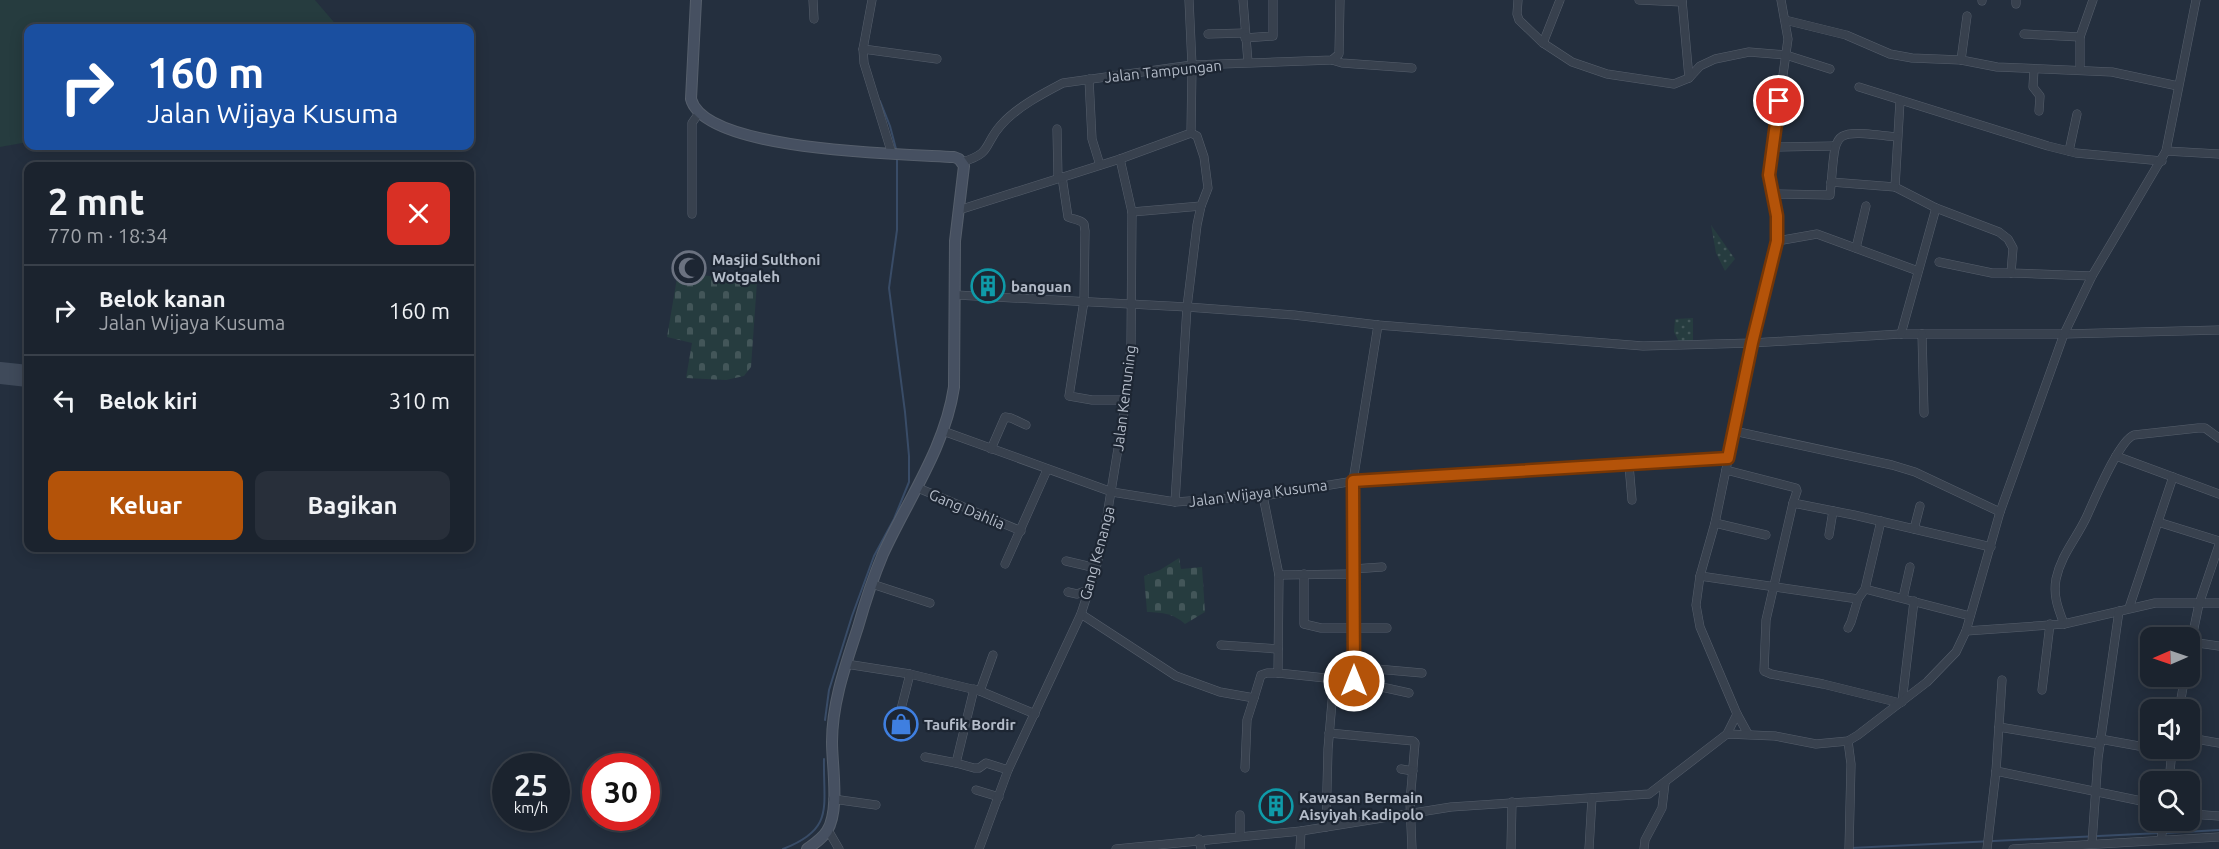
<!DOCTYPE html>
<html lang="id">
<head>
<meta charset="utf-8">
<style>
	body { margin:0; font-family:Ubuntu,sans-serif; background:#282f3a; color:#f1f3f6; height:100vh; display:flex; flex-direction:column; font-size:22px; white-space:nowrap }
	* { box-sizing:border-box; margin:0 }
	p { font-size:20px; color:#a0a4aa }
	.icon { flex:none; width:33px; height:33px; fill:none; stroke:currentColor; stroke-width:2; stroke-linecap:round; stroke-linejoin:round }
	.map { position:relative; flex:1; overflow:hidden }
	.drawer { position:absolute; left:24px; top:162px; width:450px; height:390px; display:flex; flex-direction:column; background:#1b232e; border-radius:12px; box-shadow:0 3px 15px #0003,0 0 0 2px #39404a }
	.drawer>* { flex:none }
	.hud { position:absolute; left:24px; top:24px; width:450px; height:126px; border-radius:12px; box-shadow:0 3px 15px #0003,0 0 0 2px #39404a; background:#1a4fa0; color:#fff; overflow:hidden }
	.needle { width:39px; rotate:268deg }
	.fabs { position:absolute; left:2140px; top:627px; display:grid; gap:12px }
	.fabs a { display:grid; place-items:center; width:60px; height:60px; border-radius:12px; background:#1b232e; box-shadow:0 3px 15px #0003,0 0 0 2px #39404a; font-size:30px }
	.speed { position:absolute; left:492px; top:753px; display:flex; gap:12px; font-size:30px; font-weight:700; text-align:center }
	.speed>* { display:grid; place-content:center; width:78px; height:78px; border-radius:50%; background:#1b232e; box-shadow:0 3px 15px #0003,0 0 0 2px #39404a; line-height:1 }
	.speed small { font-size:15px; font-weight:400 }
	.speed .limit { border:9px solid #d22; background:#fff; color:#111 }
	.pin { position:absolute; display:grid; place-items:center; width:51px; height:51px; color:#fff; margin:-26px; border:3px solid #fff; border-radius:50%; box-shadow:0 2px 6px #0007 }
	.me { position:absolute; width:66px; margin:-33px; rotate:0deg; stroke-linejoin:round; filter:drop-shadow(0 0 4px #0008) }
	.turn { display:flex; align-items:center; gap:21px; height:126px; padding:0 24px; font-size:27px }
	.turn .icon { width:78px; height:78px; stroke-width:2.5 }
	.turn b { display:block; font-size:42px; line-height:51px }
	.round { display:grid; place-items:center; flex:none; width:63px; height:63px; border-radius:12px; background:#282f3a }
	.head { display:flex; align-items:center; justify-content:space-between; height:102px; padding:0 24px }
	h1 { font-size:36px; font-weight:700; line-height:45px }
	.button { display:flex; gap:12px; margin-top:auto; padding:12px 24px }
	.button a { flex:1; height:69px; border-radius:12px; background:#b45309; color:#fff; font-size:24px; font-weight:700; line-height:69px; text-align:center }
	.button a+a { background:#282f3a; color:#f1f3f6 }
	ul { padding:0; list-style:none }
	li { display:flex; align-items:center; gap:18px; height:90px; padding:0 24px; border-top:2px solid #39404a }
	li div { flex:1 }
	li b { display:block; font-size:22px }
	li em { font-style:normal }
	.map>svg:first-child { display:block }
	.green { fill:#263c3f }
	.cemetery { fill:url(#cemetery-stones) }
	.park { fill:url(#park-dots) }
	.lines { fill:none; stroke-linecap:round; stroke-linejoin:round }
	.stream { stroke:#394c67; stroke-width:2 }
	.taxiway { stroke:#3f4a5a; stroke-width:22 }
	.street-casing { stroke:#565f6c; stroke-width:9 }
	.secondary-casing { stroke:#565f6c; stroke-width:12 }
	.street { stroke:#38414e; stroke-width:8 }
	.secondary { stroke:#465061; stroke-width:10 }
	.route-casing { stroke:#753606; stroke-width:15 }
	.route { stroke:#b45309; stroke-width:10 }
	.labels { text-anchor:middle; dominant-baseline:central; stroke-width:4.5; stroke-linejoin:round; paint-order:stroke }
	.street-label { font-size:15px; fill:#b4bcc9; stroke:#1d2633 }
	.poi-label { font-size:15px; font-weight:bold; fill:#b4bcc9; stroke:#1d2633; text-anchor:start }
</style>
</head>
<body>
<div class="map">
<svg width="2219" height="849" viewBox="0 0 2219 849">
	<defs>
		<pattern id="cemetery-stones" width="16" height="16" patternUnits="userSpaceOnUse" patternTransform="scale(1.5)"><rect width="16" height="16" fill="#263c3f"/><path d="M2 7V4a2 2 0 0 1 4 0v3zM10 15v-3a2 2 0 0 1 4 0v3z" fill="#435659"/></pattern>
		<pattern id="park-dots" width="8" height="8" patternUnits="userSpaceOnUse" patternTransform="scale(1.5)"><rect width="8" height="8" fill="#263c3f"/><path d="M2 2h.1M6 6h.1" fill="none" stroke="#435659" stroke-width="1.8" stroke-linecap="round"/></pattern>
	</defs>
	<rect width="100%" height="100%" fill="#242f3e"/>
	<path class="green" d="M 0,0 L 315,0 L 339,28 L 28,28 L 28,142 L 0,147 Z"/>
	<g class="cemetery">
		<path d="M 678,272 L 757,282 L 751,367 L 744,376 L 726,380 L 686,378 L 692,343 L 667,337 Z"/>
		<path d="M 1179,558 L 1181,569 L 1202,567 L 1205,612 L 1185,624 C 1173,613 1163,613 1147,612 L 1144,576 L 1160,570 Z"/>
	</g>
	<g class="park">
		<path d="M 1711,225 L 1735,259 L 1725,271 L 1716,253 Z"/>
		<path d="M 1693,318 L 1693,342 L 1679,342 L 1674,332 L 1675,319 Z"/>
	</g>
	<g class="lines">
		<g class="stream">
			<path d="M 880,101 L 890,126 L 896,149"/>
			<path d="M 825,720 L 829,690 L 852,616 L 874,556 L 894,519 L 909,482 L 909,456 L 905,412 L 889,288 L 897,230 L 897,158"/>
			<path d="M 2166,833 L 2219,830"/>
			<path d="M 1851,848 L 2160,833"/>
			<path d="M 783,849 C 835,829 823,807 824,759"/>
		</g>
		<path class="taxiway" d="M 0,373 L 28,376"/>
		<g class="street-casing">
			<g id="street">
				<path d="M 813,0 L 814,19"/>
				<path d="M 872,0 L 863,49 L 864,63 L 892,154"/>
				<path d="M 1243,0 L 1248,62"/>
				<path d="M 1518,0 L 1517,14 L 1519,20 L 1543,43 L 1572,62 L 1607,74 L 1674,84 L 1689,78 L 1700,66 L 1715,59 L 1749,52 L 1786,55 L 1830,69"/>
				<path d="M 1639,0 L 1682,2"/>
				<path d="M 1682,0 L 1689,78"/>
				<path d="M 1982,1 L 1982,0"/>
				<path d="M 2016,4 L 2016,0"/>
				<path d="M 1785,20 L 1846,35 L 1890,54 L 1912,58 L 1961,60 L 1997,67 L 2112,72 L 2178,86"/>
				<path d="M 1208,34 L 1245,33"/>
				<path d="M 2024,34 L 2080,37"/>
				<path d="M 1245,38 L 1273,36 L 1273,0"/>
				<path d="M 1543,43 L 1560,0"/>
				<path d="M 863,49 L 937,59"/>
				<path d="M 1332,60 L 1342,63 L 1412,68"/>
				<path d="M 1961,60 L 1967,16"/>
				<path d="M 2034,69 L 2033,87 L 2040,96 L 2039,111"/>
				<path d="M 2080,69 L 2080,37 L 2093,0"/>
				<path d="M 1089,79 L 1092,139 L 1100,165"/>
				<path d="M 1859,87 L 2048,146 L 2076,153 L 2162,161"/>
				<path d="M 1900,101 L 1895,187 L 1936,208 L 1999,232 L 2008,239 L 2013,248 L 2011,273 L 2092,276"/>
				<path d="M 1057,129 L 1058,178"/>
				<path d="M 1772,147 L 1834,146"/>
				<path d="M 2069,151 L 2077,114"/>
				<path d="M 2166,151 L 2219,154"/>
				<path d="M 962,162 C 993,153 983,145 1001,125 C 1017,107 1042,94 1063,83 L 1192,65 L 1332,60 L 1339,54 L 1340,0"/>
				<path d="M 1062,177 L 1068,217 C 1074,220 1080,219 1084,224 L 1085,231 L 1084,301 L 1069,396 L 1092,400 L 1126,400"/>
				<path d="M 1831,182 L 1895,187"/>
				<path d="M 1772,194 L 1830,195 C 1837,129 1827,129 1897,137"/>
				<path d="M 959,210 L 1120,159 L 1191,133 L 1192,65 L 1189,0"/>
				<path d="M 1132,212 L 1201,206"/>
				<path d="M 692,214 L 692,123 L 699,113"/>
				<path d="M 1777,241 L 1817,234 L 1918,271"/>
				<path d="M 1856,248 L 1866,206"/>
				<path d="M 1939,262 L 1992,273 L 2011,273"/>
				<path d="M 956,295 L 1187,307 L 1294,315 L 1378,325 L 1643,346 L 1752,343 L 1901,334 L 2064,334 L 2219,330"/>
				<path d="M 1901,334 L 1936,208"/>
				<path d="M 1922,334 L 1924,413"/>
				<path d="M 943,431 L 1112,492 L 1175,502 L 1263,496 L 1366,479 L 1400,479 L 1728,458"/>
				<path d="M 1734,431 L 1892,465 L 1915,472 L 2000,512"/>
				<path d="M 991,449 L 1005,417 L 1011,418 L 1026,425"/>
				<path d="M 2116,456 L 2219,494"/>
				<path d="M 1629,465 L 1632,500"/>
				<path d="M 1726,470 L 1796,488 L 1797,491 L 1793,503 L 1854,515 L 1991,547"/>
				<path d="M 918,488 L 1021,531"/>
				<path d="M 1263,496 L 1279,575 L 1278,673 L 1354,681 L 1409,693"/>
				<path d="M 1175,502 L 1187,307 L 1197,225 L 1201,206 L 1208,188 L 1204,157 L 1197,136 L 1191,133"/>
				<path d="M 1793,503 L 1766,620 L 1764,671 L 1771,674 L 1823,684 L 1900,703"/>
				<path d="M 2158,522 L 2219,541"/>
				<path d="M 1715,523 L 1766,535"/>
				<path d="M 1914,529 L 1920,506"/>
				<path d="M 1829,535 L 1833,511"/>
				<path d="M 1066,561 L 1096,568"/>
				<path d="M 1005,564 L 1047,470"/>
				<path d="M 1353,569 L 1382,567"/>
				<path d="M 1304,574 L 1304,624 L 1321,628 L 1387,628"/>
				<path d="M 1279,575 L 1353,574"/>
				<path d="M 1700,576 L 1858,599"/>
				<path d="M 872,584 L 930,603"/>
				<path d="M 1865,589 L 1970,616"/>
				<path d="M 1068,592 L 1077,594 L 1088,590"/>
				<path d="M 1903,598 L 1910,567"/>
				<path d="M 2129,608 L 2173,477"/>
				<path d="M 1081,614 L 1176,676 L 1220,692 L 1254,698 L 1261,675 L 1267,673 L 1278,673"/>
				<path d="M 2064,624 C 2058,608 2053,596 2056,579 C 2061,555 2076,539 2086,518 C 2094,501 2119,440 2134,435 L 2198,428 L 2205,428 L 2219,438"/>
				<path d="M 1848,628 L 1851,622 L 1858,599 L 1865,589 L 1881,521"/>
				<path d="M 1966,631 L 2064,624 L 2155,603 L 2219,603"/>
				<path d="M 2191,642 L 2219,646"/>
				<path d="M 1221,645 L 1278,649"/>
				<path d="M 2190,647 L 2199,604 L 2219,545"/>
				<path d="M 846,664 L 910,674 L 980,691 L 1035,714"/>
				<path d="M 1354,667 L 1422,673"/>
				<path d="M 1354,681 L 1353,481 L 1378,325"/>
				<path d="M 974,689 L 956,763 L 974,768 L 979,768 L 986,763 L 1008,770"/>
				<path d="M 2042,690 L 2050,624"/>
				<path d="M 980,691 L 993,655"/>
				<path d="M 1902,702 L 1914,601"/>
				<path d="M 2179,710 L 2185,676"/>
				<path d="M 900,713 L 910,674"/>
				<path d="M 1999,727 L 2100,744"/>
				<path d="M 1329,733 L 1413,741 L 1415,743 L 1410,802 L 1412,849"/>
				<path d="M 1727,734 L 1737,714"/>
				<path d="M 1748,734 L 1737,714 L 1700,627 L 1696,605 L 1700,576 L 1715,523 L 1752,343 L 1777,241 L 1777,216 L 1769,175 L 1788,39 L 1781,0"/>
				<path d="M 2190,738 L 2219,743"/>
				<path d="M 2100,739 L 2172,752"/>
				<path d="M 1848,741 L 1851,764 L 1849,849"/>
				<path d="M 925,757 L 956,763"/>
				<path d="M 1245,768 L 1247,720 L 1254,698"/>
				<path d="M 1401,769 L 1413,771"/>
				<path d="M 1996,771 L 2151,803"/>
				<path d="M 2169,782 L 2172,750"/>
				<path d="M 976,790 L 999,797"/>
				<path d="M 833,799 L 876,805"/>
				<path d="M 2190,814 L 2219,816"/>
				<path d="M 1326,827 L 1328,749 L 1334,678"/>
				<path d="M 828,830 L 839,849"/>
				<path d="M 1240,836 L 1240,815"/>
				<path d="M 1199,839 L 1201,849"/>
				<path d="M 2161,840 L 2164,820"/>
				<path d="M 2092,843 L 2098,758 L 2119,611"/>
				<path d="M 979,849 L 1008,770 L 1081,614 L 1096,568 L 1104,534 L 1126,400 L 1131,346 L 1132,212 L 1120,159"/>
				<path d="M 1116,849 L 1301,831 L 1451,807 L 1649,794 L 1727,734 L 1775,736 L 1816,744 L 1848,741 L 1858,735 L 1927,682 L 1956,652 L 1966,631 L 2000,512 L 2064,334 L 2092,276 L 2166,151 L 2196,0"/>
				<path d="M 1300,849 L 1301,831"/>
				<path d="M 1511,849 L 1512,802"/>
				<path d="M 1589,849 L 1592,798"/>
				<path d="M 1644,849 L 1645,840 L 1662,808 L 1665,783"/>
				<path d="M 1987,849 L 1996,771 L 2002,680"/>
				<path d="M 2013,849 L 2219,837"/>
			</g>
		</g>
		<g class="secondary-casing">
			<path id="secondary" d="M 696,0 L 691,99 C 705,152 906,154 954,157 L 959,159 L 964,166 L 955,241 L 954,387 C 945,448 908,499 883,554 C 873,578 865,602 858,627 C 846,664 832,702 832,742 C 832,766 840,810 827,831 C 822,839 814,844 807,849"/>
		</g>
		<use href="#street" class="street"/>
		<use href="#secondary" class="secondary"/>
	</g>
	<g class="lines">
		<g class="route-casing">
			<path id="route" d="M 1354,681 L 1353,481 L 1728,458 L 1752,343 L 1777,241 L 1777,216 L 1769,175 L 1779,101"/>
		</g>
		<use href="#route" class="route"/>
	</g>
	<defs>
		<g id="mosque-ring" transform="scale(1.725)"><circle r="9.5" fill="#1d2633" stroke="#6b7280" stroke-width="1.5"/><path d="M3.5-4.9A6 6 0 1 0 3.5 4.9A5 5 0 1 1 3.5-4.9Z" fill="#6b7280"/></g>
		<g id="building-ring" transform="scale(1.725)"><circle r="9.5" fill="#1d2633" stroke="#0f9aa8" stroke-width="1.5"/><path d="M-4-6H4V6H1V3H-1V6H-4ZM-2.5-4.3h1.7v1.8h-1.7ZM.8-4.3h1.7v1.8H.8ZM-2.5-1h1.7V.8h-1.7ZM.8-1h1.7V.8H.8Z" fill="#0f9aa8"/></g>
		<g id="shop-ring" transform="scale(1.725)"><circle r="9.5" fill="#1d2633" stroke="#3f7fe0" stroke-width="1.5"/><path d="M-5-2.5h2.3a2.7 3.5 0 0 1 5.4 0H5L5.5 6h-11ZM-1.5-2.5h3a1.5 2.3 0 0 0-3 0Z" fill="#3f7fe0"/></g>
	</defs>
	<g fill-rule="evenodd">
		<use href="#mosque-ring" x="689" y="268"/>
		<use href="#building-ring" x="988" y="286"/>
		<use href="#shop-ring" x="901" y="724"/>
		<use href="#building-ring" x="1276" y="806"/>
	</g>
	<g class="labels">
		<g class="street-label">
			<text transform="translate(1163 71) rotate(-6)">Jalan Tampungan</text>
			<text transform="translate(1124 398) rotate(-83)">Jalan Kemuning</text>
			<text transform="translate(1258 493) rotate(-7)">Jalan Wijaya Kusuma</text>
			<text transform="translate(967 509) rotate(23)">Gang Dahlia</text>
			<text transform="translate(1097 553) rotate(-75)">Gang Kenanga</text>
		</g>
		<g class="poi-label">
			<text x="712" y="259">Masjid Sulthoni<tspan x="712" dy="17">Wotgaleh</tspan></text>
			<text x="1011" y="286">banguan</text>
			<text x="924" y="724">Taufik Bordir</text>
			<text x="1299" y="797">Kawasan Bermain<tspan x="1299" dy="17">Aisyiyah Kadipolo</tspan></text>
		</g>
	</g>
</svg>
<div class="fabs">
<a><svg class="needle" viewBox="-14 -14 28 28"><path d="M0-13l5 13h-10z" fill="#e53935"/><path d="M0 13l5-13h-10z" fill="#a0a4aa"/></svg></a>
<a><svg class="icon" aria-label="sound" viewBox="0 0 24 24"><path d="M4 9h4l5-4v14l-5-4H4zM17 9q2 3 0 6"/></svg></a>
<a><svg class="icon" aria-label="search" viewBox="0 0 24 24"><circle cx="10" cy="10" r="6"/><path d="M15 15l6 6"/></svg></a>
</div>
<div class="speed"><div>25<small>km/h</small></div><div class="limit">30</div></div>
<div class="pin" style="left:1779px;top:101px;background:#d93025"><svg class="icon" aria-label="arrive" viewBox="0 0 24 24"><path d="M6 21V4h12l-3 4 3 4H6"/></svg></div>
<svg class="me" style="left:1354px;top:681px" viewBox="-20 -20 40 40"><circle r="17" fill="#b45309" stroke="#fff" stroke-width="3"/><path d="M0-11L8 9 0 5-8 9z" fill="#fff"/></svg>
<div class="hud">
<div class="turn"><svg class="icon" aria-label="right" viewBox="0 0 24 24"><path d="M7 20v-9h11M14 6l5 5-5 5"/></svg><div><b>160 m</b>Jalan Wijaya Kusuma</div></div>
</div>
<section class="drawer">
<div class="head"><div><h1>2 mnt</h1><p>770 m · 18:34</p></div><a class="round" style="background:#d93025;color:#fff"><svg class="icon" aria-label="close" viewBox="0 0 24 24"><path d="M6 6l12 12M18 6L6 18"/></svg></a></div>
<ul>
<li><svg class="icon" aria-label="right" viewBox="0 0 24 24"><path d="M7 20v-9h11M14 6l5 5-5 5"/></svg><div><b>Belok kanan</b><p>Jalan Wijaya Kusuma</p></div><em>160 m</em></li>
<li><svg class="icon" aria-label="left" viewBox="0 0 24 24"><path d="M17 20v-9H6M10 6l-5 5 5 5"/></svg><div><b>Belok kiri</b></div><em>310 m</em></li>
</ul>
<div class="button"><a>Keluar</a><a>Bagikan</a></div>
</section>
</div>
</body>
</html>
